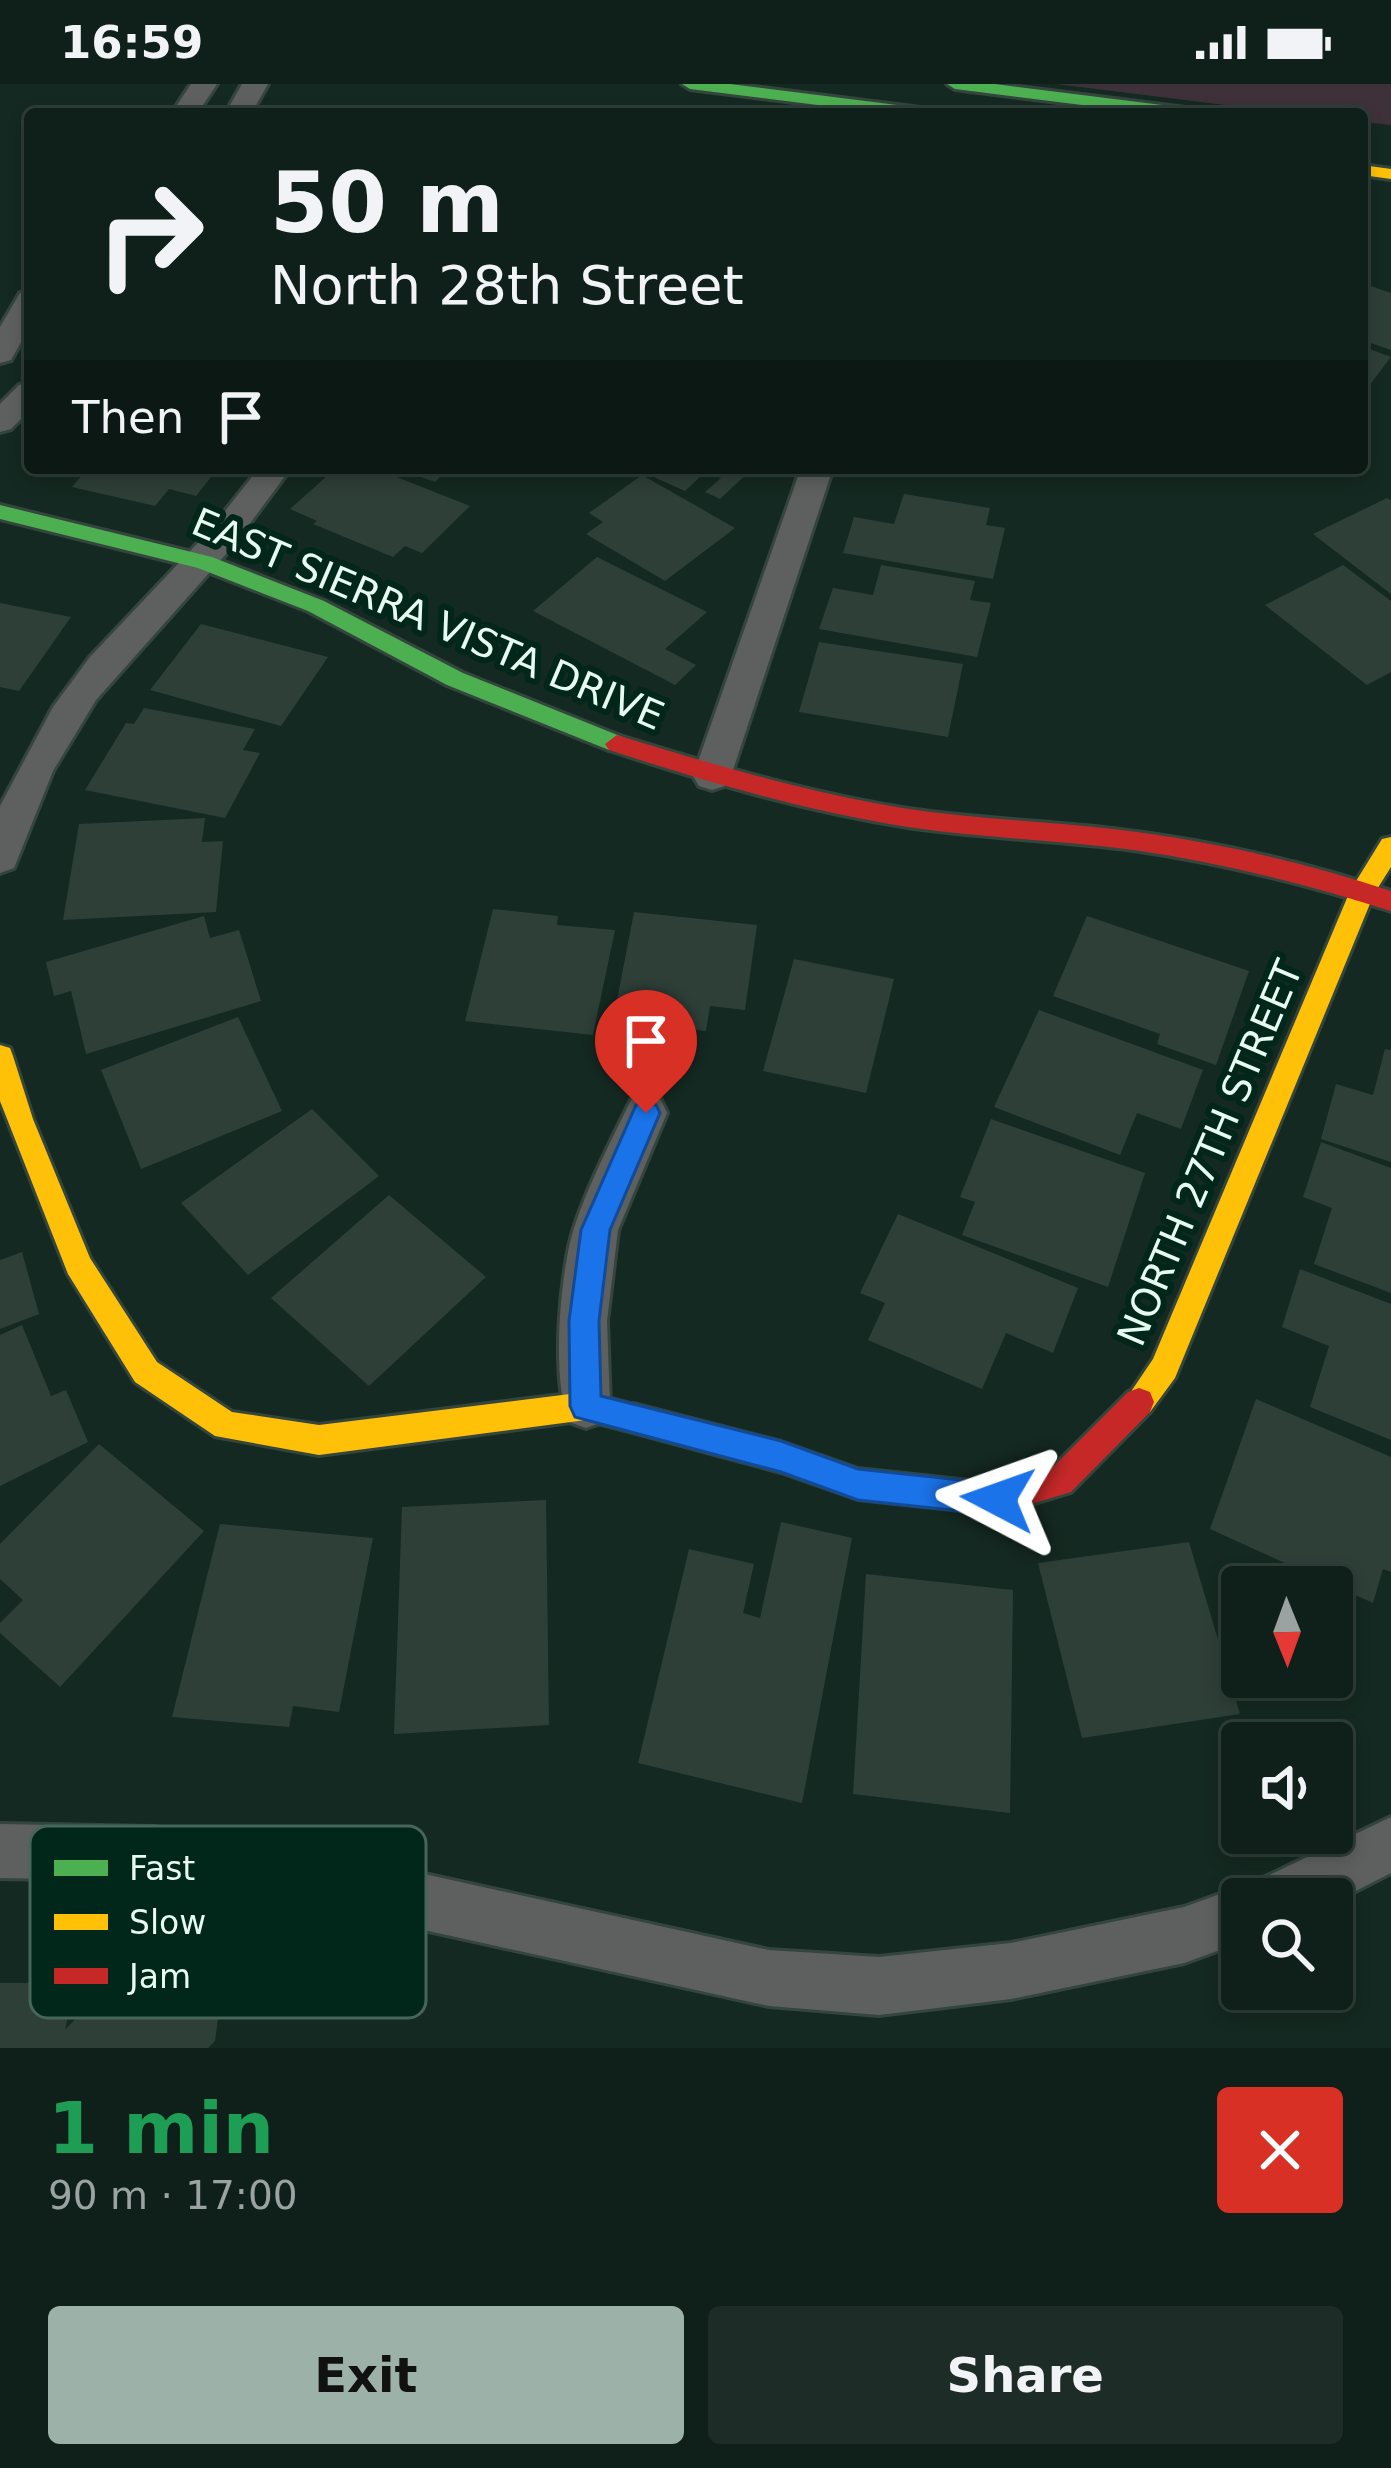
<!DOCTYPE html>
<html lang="en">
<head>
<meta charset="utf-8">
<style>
	body { margin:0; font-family:"DejaVu Sans",sans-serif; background:#1d2c26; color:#f1f3f6; height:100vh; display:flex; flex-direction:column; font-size:45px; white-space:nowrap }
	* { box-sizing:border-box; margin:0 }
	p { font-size:39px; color:#9ba2a2 }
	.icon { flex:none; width:66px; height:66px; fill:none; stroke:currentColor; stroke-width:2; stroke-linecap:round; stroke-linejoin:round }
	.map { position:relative; height:1964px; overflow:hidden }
	.side { display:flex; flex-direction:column; background:#0f1f19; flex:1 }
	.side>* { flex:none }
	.banner { position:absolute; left:24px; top:24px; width:1344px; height:366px; border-radius:12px; box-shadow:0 6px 18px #0003,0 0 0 3px #2f3d38; background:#0f1f19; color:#f1f3f6; overflow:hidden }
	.needle { width:78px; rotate:179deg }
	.tools { position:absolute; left:1221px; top:1482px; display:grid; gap:24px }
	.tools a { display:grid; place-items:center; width:132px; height:132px; border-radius:12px; background:#0f1f19; box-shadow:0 6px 18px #0003,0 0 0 3px #2f3d38; font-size:60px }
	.pin { position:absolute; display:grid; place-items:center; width:102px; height:102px; color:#fff; margin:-123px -51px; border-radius:50% 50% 50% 0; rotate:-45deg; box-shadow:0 0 12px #0007 }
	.pin .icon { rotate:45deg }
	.me { position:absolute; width:132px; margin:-66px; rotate:274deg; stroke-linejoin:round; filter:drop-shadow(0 0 9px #0008) }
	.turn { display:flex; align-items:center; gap:42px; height:252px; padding:0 48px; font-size:54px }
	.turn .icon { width:156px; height:156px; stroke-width:2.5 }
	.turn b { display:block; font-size:84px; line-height:102px }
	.then { display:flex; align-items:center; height:114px; padding:0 48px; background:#0003; gap:24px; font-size:45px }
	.round { display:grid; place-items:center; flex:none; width:126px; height:126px; border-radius:12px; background:#1d2c26 }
	.head { display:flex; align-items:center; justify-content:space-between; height:204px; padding:0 48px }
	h1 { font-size:72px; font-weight:800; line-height:90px; color:#1e9e55 }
	.primary-button { display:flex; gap:24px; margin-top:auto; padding:24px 48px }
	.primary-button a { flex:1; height:138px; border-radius:12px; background:#9cb1a8; color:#111; font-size:48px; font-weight:800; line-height:138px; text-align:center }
	.primary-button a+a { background:#1d2c26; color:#f1f3f6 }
	.status { display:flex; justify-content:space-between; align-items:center; height:84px; padding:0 60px; background:#0f1f19; direction:ltr }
	.status svg { height:33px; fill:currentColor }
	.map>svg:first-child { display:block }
	.green { fill:#3e313a }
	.building { fill:#2e3f38 }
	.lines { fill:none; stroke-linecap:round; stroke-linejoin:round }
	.street-casing { stroke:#33453d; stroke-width:6 }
	.fast-casing { stroke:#33453d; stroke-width:6 }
	.slow-casing { stroke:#33453d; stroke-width:6 }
	.jam-casing { stroke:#33453d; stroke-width:6 }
	.street { fill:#5e6060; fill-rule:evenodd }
	.fast { fill:#4caf50; fill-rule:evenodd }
	.slow { fill:#ffc107; fill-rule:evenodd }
	.jam { fill:#c62828; fill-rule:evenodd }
	.route { fill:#1a73e8; stroke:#114b97; stroke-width:3 }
	.labels { text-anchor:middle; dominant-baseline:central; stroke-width:12; stroke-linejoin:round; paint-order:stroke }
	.street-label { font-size:39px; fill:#e6faf1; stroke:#01261a }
	.key { fill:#01261a; stroke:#46665a; stroke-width:3 }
	.key-label { font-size:33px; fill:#e6faf1 }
</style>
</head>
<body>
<div class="status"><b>16:59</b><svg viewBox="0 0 49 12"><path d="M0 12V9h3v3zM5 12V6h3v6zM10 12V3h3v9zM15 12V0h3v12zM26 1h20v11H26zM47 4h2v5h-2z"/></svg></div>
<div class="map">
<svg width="1391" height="1964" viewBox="0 0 1391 1964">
	<rect width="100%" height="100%" fill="#142921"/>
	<path class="green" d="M 1056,0 L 1391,0 L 1391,41 L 1362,38 L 1362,30 L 1298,30 Z"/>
	<g class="building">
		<path d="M 1362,199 L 1391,209 L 1391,266 L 1362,256 Z"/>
		<path d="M 1362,262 L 1391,273 L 1362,311 Z"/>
		<path d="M 88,384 L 218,384 L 196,412 L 169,405 L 155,422 L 72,403 Z"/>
		<path d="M 336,384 L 374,384 L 470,422 L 422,469 L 405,462 L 393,473 L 313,440 L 317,437 L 290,425 Z"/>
		<path d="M 478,384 L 468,393 L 447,385 L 435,398 L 399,385 Z"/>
		<path d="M 634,384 L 753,384 L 720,415 L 705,408 L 721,394 L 706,387 L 685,407 Z"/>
		<path d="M 642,391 L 735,444 L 665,497 L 586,450 L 603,438 L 589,429 Z"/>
		<path d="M 904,410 L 990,424 L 986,441 L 1005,444 L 993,495 L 843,469 L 854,433 L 894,440 Z"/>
		<path d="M 1387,414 L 1391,416 L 1391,510 L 1313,450 Z"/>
		<path d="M 597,473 L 707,528 L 665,565 L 696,581 L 675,601 L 533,527 Z"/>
		<path d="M 881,481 L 975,497 L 970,516 L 991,519 L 977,573 L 819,545 L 833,504 L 873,511 Z"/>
		<path d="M 1343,481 L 1391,517 L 1391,588 L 1367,601 L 1265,521 Z"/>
		<path d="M 0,519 L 71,533 L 19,607 L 0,603 Z"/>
		<path d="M 201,540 L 328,573 L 281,642 L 150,606 Z"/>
		<path d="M 819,558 L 963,580 L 948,653 L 799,628 Z"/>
		<path d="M 144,624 L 255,645 L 243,666 L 260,669 L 225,734 L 85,706 L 126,639 L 134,640 Z"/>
		<path d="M 205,734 L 202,758 L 223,757 L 216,828 L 63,836 L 79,740 Z"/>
		<path d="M 493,825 L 558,832 L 557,841 L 615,846 L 593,951 L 465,937 Z"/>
		<path d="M 634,828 L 757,841 L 745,926 L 710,922 L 706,947 L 613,937 Z"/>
		<path d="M 204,832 L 210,854 L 239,846 L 261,917 L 86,970 L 71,907 L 54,912 L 46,878 Z"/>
		<path d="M 1087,832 L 1249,887 L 1216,981 L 1157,960 L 1160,950 L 1053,912 Z"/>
		<path d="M 794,875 L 894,895 L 866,1009 L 763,987 Z"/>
		<path d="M 1039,926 L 1203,986 L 1181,1045 L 1137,1029 L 1120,1071 L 994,1023 Z"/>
		<path d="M 238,933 L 282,1027 L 141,1085 L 101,986 Z"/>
		<path d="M 1385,965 L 1391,966 L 1391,1078 L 1321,1055 L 1336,1000 L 1373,1011 Z"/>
		<path d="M 312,1025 L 379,1092 L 248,1191 L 181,1119 Z"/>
		<path d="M 991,1035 L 1145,1089 L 1108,1203 L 962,1151 L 975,1118 L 960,1113 Z"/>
		<path d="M 1321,1058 L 1391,1084 L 1391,1209 L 1314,1180 L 1332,1124 L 1303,1113 Z"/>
		<path d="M 389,1111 L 486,1193 L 369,1302 L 271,1214 Z"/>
		<path d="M 898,1130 L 1078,1204 L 1053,1269 L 1006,1249 L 982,1305 L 868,1256 L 885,1219 L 860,1209 Z"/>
		<path d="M 22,1168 L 39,1230 L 0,1245 L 0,1176 Z"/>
		<path d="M 1300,1185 L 1391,1220 L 1391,1356 L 1310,1323 L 1329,1262 L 1282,1243 Z"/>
		<path d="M 22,1241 L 51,1312 L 66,1306 L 88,1358 L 0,1402 L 0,1251 Z"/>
		<path d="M 1256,1315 L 1391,1373 L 1391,1488 L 1383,1485 L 1373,1519 L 1210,1445 Z"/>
		<path d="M 99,1360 L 204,1447 L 60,1603 L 0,1549 L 0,1539 L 23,1516 L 0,1495 L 0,1460 Z"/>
		<path d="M 546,1416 L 549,1641 L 394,1650 L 402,1423 Z"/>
		<path d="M 781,1438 L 852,1454 L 802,1719 L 638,1679 L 689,1465 L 754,1480 L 743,1529 L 760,1534 Z"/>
		<path d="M 220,1440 L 373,1454 L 339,1628 L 293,1622 L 289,1643 L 172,1633 Z"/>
		<path d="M 1189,1458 L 1240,1630 L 1082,1654 L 1038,1479 Z"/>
		<path d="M 866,1490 L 1013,1506 L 1010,1729 L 853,1710 Z"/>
		<path d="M 0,1899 L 75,1899 L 65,1946 L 103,1905 L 222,1906 L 215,1957 L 208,1964 L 0,1964 Z"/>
	</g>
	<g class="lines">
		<g class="street-casing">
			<g id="street">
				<path d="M 191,0 L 217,0 L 197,30 L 171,30 Z"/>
				<path d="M 242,0 L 268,0 L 251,30 L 225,30 Z"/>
				<path d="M 30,206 L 30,242 L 11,276 L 0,279 L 0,243 L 20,209 Z"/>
				<path d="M 30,299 L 30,326 L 11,345 L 0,348 L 0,320 L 19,301 Z"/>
				<path d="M 259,384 L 291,384 L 234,461 L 96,616 L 53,687 L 14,784 L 0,789 L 0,722 L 53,623 L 90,573 L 211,445 Z"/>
				<path d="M 801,384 L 833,384 L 731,692 L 725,702 L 712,706 L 699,702 L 693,692 Z"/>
				<path d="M 646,1011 L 661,1016 L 667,1029 L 618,1146 L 607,1237 L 610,1322 L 603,1338 L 586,1344 L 569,1338 C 551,1295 560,1189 574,1144 C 588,1101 611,1057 631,1016 Z"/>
				<path d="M 1391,1733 L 1391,1789 L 1332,1819 L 1332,1815 L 1242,1815 L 1242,1858 L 1184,1879 L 1011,1915 L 879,1931 L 769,1922 L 388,1838 L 154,1797 L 0,1794 L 0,1740 L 154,1743 L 388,1782 L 769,1866 L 879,1873 L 1011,1859 L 1184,1823 L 1242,1802 L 1256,1808 L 1261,1795 Z"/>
			</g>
		</g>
		<g class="fast-casing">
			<g id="fast">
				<path d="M 682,0 L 730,0 L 929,25 L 937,30 L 889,30 L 690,5 Z"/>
				<path d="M 947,0 L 995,0 L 1194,25 L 1202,30 L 1154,30 L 955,5 Z"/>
				<path d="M 0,421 L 212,473 L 324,517 L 463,589 L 625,654 L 629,660 L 625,666 L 609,666 L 447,601 L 308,527 L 198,484 L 0,435 Z"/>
			</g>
		</g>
		<g class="slow-casing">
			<g id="slow">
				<path d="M 1362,81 L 1391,85 L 1391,95 L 1362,91 Z"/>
				<path d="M 1391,753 L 1391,783 L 1374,810 L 1175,1294 L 1150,1328 L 1139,1332 L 1128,1328 L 1124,1318 L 1153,1275 L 1350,807 L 1382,755 Z"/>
				<path d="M 0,961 L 10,964 L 13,972 L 33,1035 L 90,1174 L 157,1278 L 232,1328 L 319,1341 L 586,1308 L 644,1324 L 648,1334 L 644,1344 L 633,1348 L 586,1336 L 319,1371 L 215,1352 L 135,1298 L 68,1190 L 0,1017 Z"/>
			</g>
		</g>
		<g class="jam-casing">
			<g id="jam">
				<path d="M 617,651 C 711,680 805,708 902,724 C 972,735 1043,737 1113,745 C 1207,756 1301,777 1391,807 L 1391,827 C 1307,800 1222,779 1134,766 C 1059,756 983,754 908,743 C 806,727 707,698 609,666 L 605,660 Z"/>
				<path d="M 1139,1304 L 1150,1308 L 1154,1318 L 1150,1328 L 1071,1408 L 998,1430 L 858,1415 L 781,1388 L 633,1348 L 622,1344 L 618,1334 L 622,1324 L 633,1320 L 781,1358 L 858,1385 L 998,1400 L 1051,1385 L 1128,1308 Z"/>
			</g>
		</g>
		<use href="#street" class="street"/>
		<use href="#fast" class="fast"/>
		<use href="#slow" class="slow"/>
		<use href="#jam" class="jam"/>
	</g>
	<path class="route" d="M 646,1017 L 656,1021 L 660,1029 L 610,1146 L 599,1237 L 601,1312 L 781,1357 L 858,1385 L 998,1400 L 1010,1404 L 1014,1415 L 1010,1426 L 998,1431 L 858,1416 L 781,1388 L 575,1333 L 570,1322 L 569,1237 L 581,1146 L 636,1021 Z"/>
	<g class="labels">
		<g class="street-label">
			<text transform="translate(428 535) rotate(23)">EAST SIERRA VISTA DRIVE</text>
			<text transform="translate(1210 1069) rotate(-67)">NORTH 27TH STREET</text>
		</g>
	</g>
	<rect x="30" y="1742" width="396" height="192" rx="18" class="key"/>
	<rect x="54" y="1776" width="54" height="16" fill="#4caf50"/>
	<rect x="54" y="1830" width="54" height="16" fill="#ffc107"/>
	<rect x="54" y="1884" width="54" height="16" fill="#c62828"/>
	<g class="key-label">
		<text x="129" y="1796">Fast</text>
		<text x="129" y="1850">Slow</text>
		<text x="129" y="1904">Jam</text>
	</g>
</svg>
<div class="tools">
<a><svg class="needle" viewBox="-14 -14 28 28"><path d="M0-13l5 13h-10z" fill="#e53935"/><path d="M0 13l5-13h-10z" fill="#9ba2a2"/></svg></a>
<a><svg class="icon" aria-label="sound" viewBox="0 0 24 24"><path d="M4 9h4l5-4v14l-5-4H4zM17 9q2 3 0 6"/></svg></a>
<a><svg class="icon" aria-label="search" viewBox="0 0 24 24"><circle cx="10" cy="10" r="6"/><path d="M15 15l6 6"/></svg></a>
</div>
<div class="pin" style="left:646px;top:1029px;background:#d93025"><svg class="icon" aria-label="arrive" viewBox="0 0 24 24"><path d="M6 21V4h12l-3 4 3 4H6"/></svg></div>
<svg class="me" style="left:998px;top:1415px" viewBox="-20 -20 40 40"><path d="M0-17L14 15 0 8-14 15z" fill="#1a73e8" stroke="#fff" stroke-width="4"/></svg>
<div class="banner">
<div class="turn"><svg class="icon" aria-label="right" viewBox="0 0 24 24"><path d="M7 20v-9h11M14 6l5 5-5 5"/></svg><div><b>50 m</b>North 28th Street</div></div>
<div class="then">Then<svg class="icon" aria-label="arrive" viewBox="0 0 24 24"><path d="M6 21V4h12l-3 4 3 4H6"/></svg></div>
</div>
</div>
<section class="side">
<div class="head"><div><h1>1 min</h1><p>90 m · 17:00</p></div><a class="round" style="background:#d93025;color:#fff"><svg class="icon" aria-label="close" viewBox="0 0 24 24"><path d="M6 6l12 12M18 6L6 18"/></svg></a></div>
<div class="primary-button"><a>Exit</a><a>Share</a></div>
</section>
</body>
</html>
